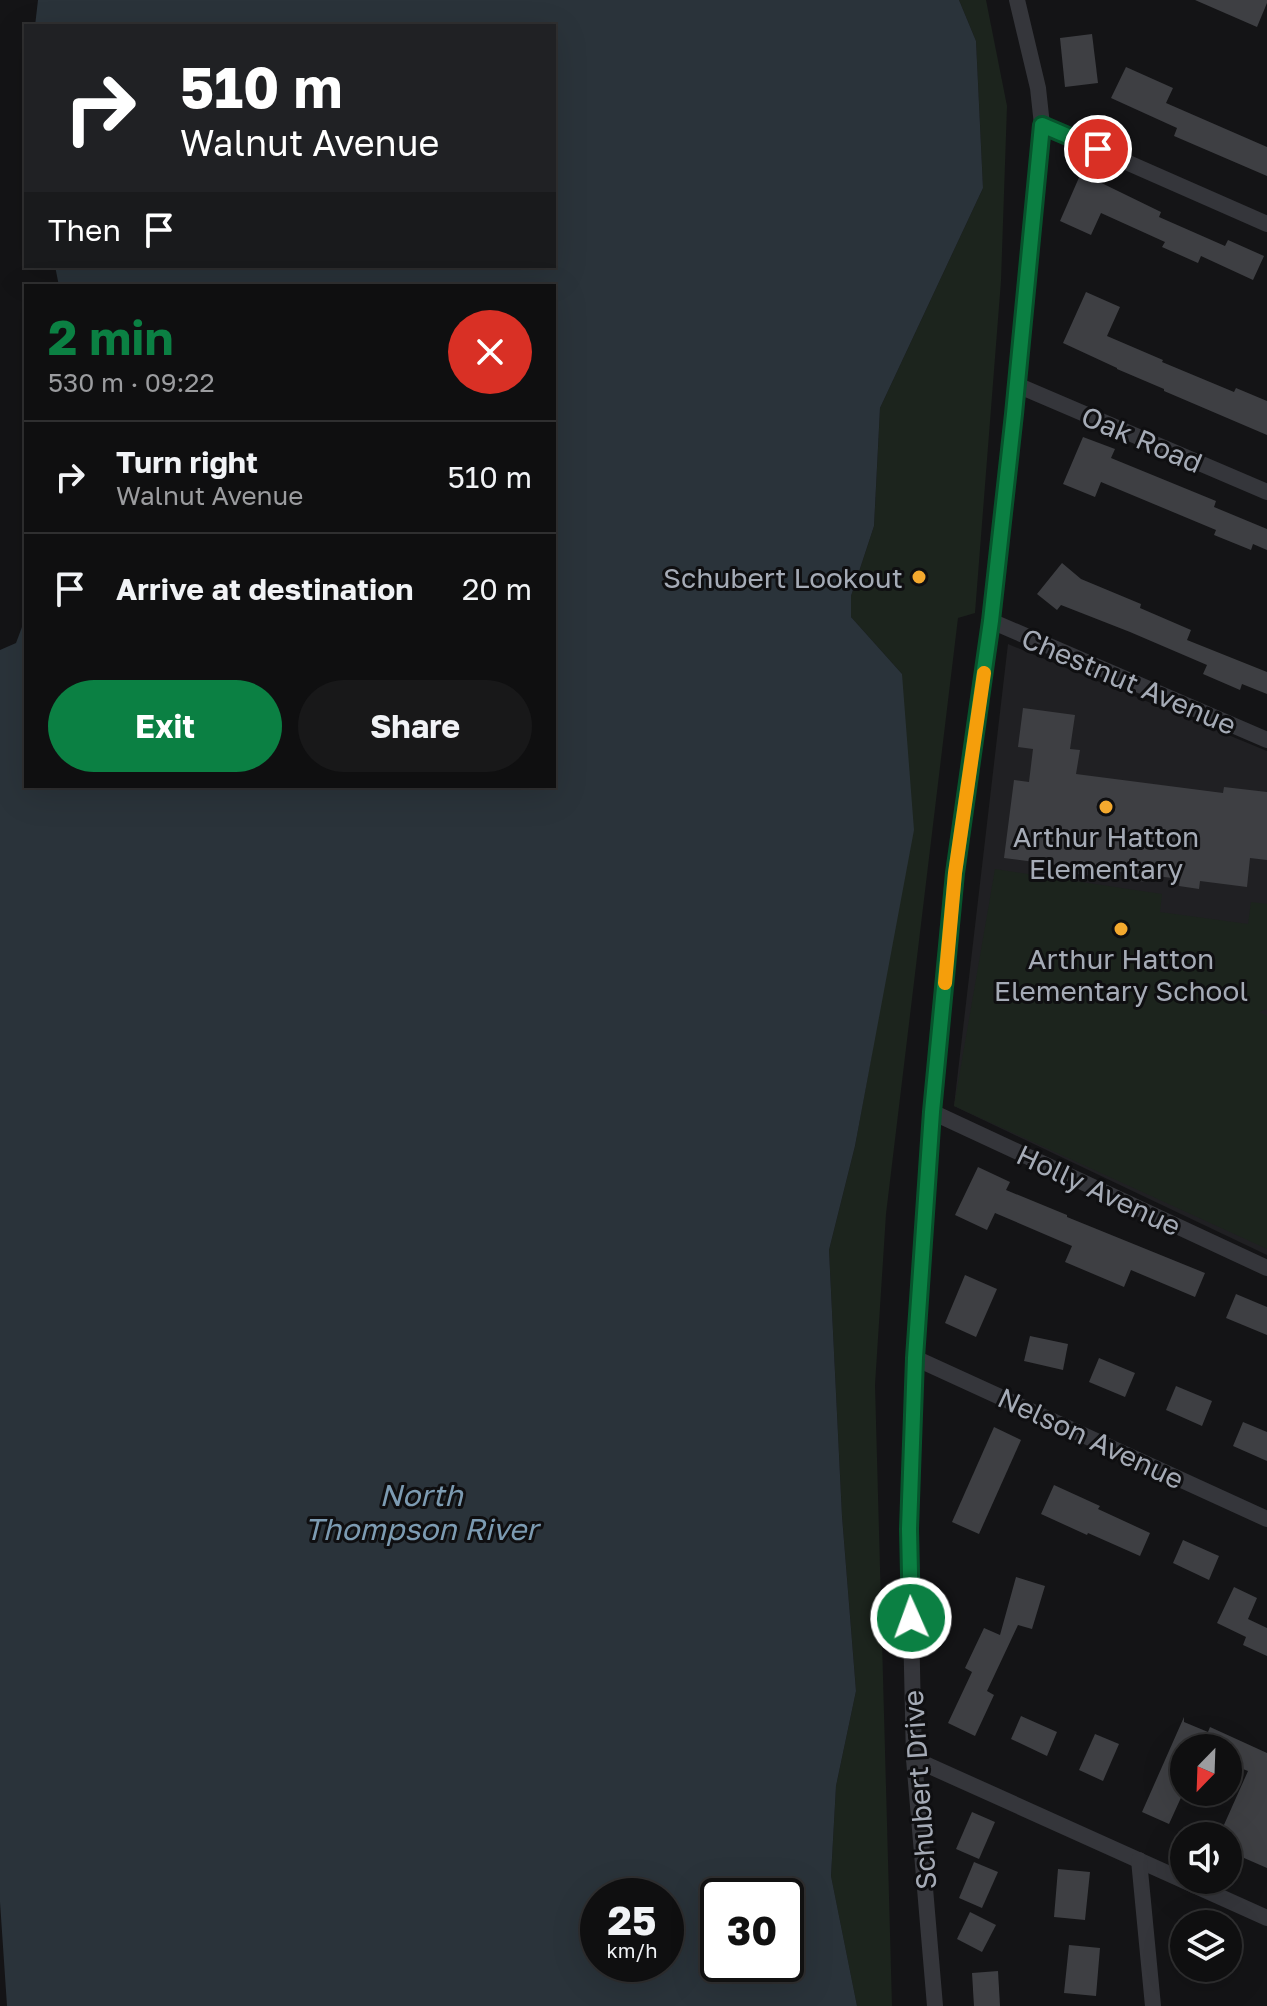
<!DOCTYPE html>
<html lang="en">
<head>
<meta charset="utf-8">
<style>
	body { margin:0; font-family:"Golos Text",sans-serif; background:#181819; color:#f1f3f6; height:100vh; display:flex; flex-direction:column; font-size:30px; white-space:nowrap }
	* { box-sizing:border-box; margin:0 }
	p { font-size:26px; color:#9b9c9f }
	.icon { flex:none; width:44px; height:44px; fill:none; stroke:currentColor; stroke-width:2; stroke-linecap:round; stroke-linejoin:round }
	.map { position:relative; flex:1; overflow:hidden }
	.side { position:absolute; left:24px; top:284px; width:532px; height:504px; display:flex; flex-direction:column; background:#0f0f10; border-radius:0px; box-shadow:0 8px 32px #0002,0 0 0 2px #2f2f30 }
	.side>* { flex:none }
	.banner { position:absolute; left:24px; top:24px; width:532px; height:244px; border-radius:0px; box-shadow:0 8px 32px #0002,0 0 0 2px #2f2f30; background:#202124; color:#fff; overflow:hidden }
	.needle { width:52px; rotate:203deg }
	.buttons { position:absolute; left:1170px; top:1734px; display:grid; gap:16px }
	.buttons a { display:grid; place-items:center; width:72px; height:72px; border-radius:50%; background:#0f0f10; box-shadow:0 8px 32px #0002,0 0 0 2px #2f2f30; font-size:40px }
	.speed { position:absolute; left:580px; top:1878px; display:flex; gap:16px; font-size:40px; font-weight:700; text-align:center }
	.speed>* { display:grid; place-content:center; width:104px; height:104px; border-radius:50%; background:#0f0f10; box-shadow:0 8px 32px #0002,0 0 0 2px #2f2f30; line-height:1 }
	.speed small { font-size:20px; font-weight:400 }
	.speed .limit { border:4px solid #111; border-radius:12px; background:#fff; color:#111 }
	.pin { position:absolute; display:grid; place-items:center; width:68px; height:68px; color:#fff; margin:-34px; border:4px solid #fff; border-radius:50%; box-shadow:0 2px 8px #0007 }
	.me { position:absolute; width:88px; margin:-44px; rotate:358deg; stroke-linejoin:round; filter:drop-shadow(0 0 6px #0008) }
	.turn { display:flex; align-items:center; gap:28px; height:168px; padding:0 24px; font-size:36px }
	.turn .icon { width:104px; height:104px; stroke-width:2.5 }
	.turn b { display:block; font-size:56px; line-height:68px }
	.then { display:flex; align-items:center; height:76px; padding:0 24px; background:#0003; gap:16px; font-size:30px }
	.round { display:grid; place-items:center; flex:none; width:84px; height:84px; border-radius:42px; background:#181819 }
	.head { display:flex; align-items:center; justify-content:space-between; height:136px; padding:0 24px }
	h1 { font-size:48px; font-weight:700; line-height:60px; color:#0b8043 }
	.cta { display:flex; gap:16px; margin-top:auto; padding:16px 24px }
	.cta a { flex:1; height:92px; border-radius:48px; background:#0b8043; color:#fff; font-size:32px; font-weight:700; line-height:92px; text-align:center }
	.cta a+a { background:#181819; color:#f1f3f6 }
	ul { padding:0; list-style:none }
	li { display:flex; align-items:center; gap:24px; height:112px; padding:0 24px; border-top:2px solid #2f2f30 }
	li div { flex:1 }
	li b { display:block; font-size:30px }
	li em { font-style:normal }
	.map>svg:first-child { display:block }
	.built { fill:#202023 }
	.green { fill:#1c241d }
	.water { fill:#2a333a; fill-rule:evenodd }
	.building { fill:#3e3f43 }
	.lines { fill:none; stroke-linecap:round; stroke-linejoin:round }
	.street { stroke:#35363b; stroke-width:16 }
	.route-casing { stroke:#07532c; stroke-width:20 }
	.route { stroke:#0b8043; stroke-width:14 }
	.slow { stroke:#f59e0b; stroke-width:14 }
	.poi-dot { fill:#f4a92e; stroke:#0f0f11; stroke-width:3 }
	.labels { text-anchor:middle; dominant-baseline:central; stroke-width:6; stroke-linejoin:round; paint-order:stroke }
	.street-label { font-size:28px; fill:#a5abb6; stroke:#0f0f11 }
	.poi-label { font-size:28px; fill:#a5abb6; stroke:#0f0f11 }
	.water-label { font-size:30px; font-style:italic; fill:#7c9bb2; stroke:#0f0f11 }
</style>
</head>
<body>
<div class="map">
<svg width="1267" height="2006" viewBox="0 0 1267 2006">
	<rect width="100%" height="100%" fill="#141416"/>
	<path class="built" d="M 1008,644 L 1267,751 L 1267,1255 L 954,1106 Z"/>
	<g class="green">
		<path d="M 959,0 L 986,0 L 1007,106 L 1001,281 L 975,613 L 958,618 L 886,1214 L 875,1385 L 892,2006 L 857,2006 L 831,1876 L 836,1786 L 856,1691 L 842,1516 L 829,1250 L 855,1146 L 872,1053 L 902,674 L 851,617 L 851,596 L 874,526 L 880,408 L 983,188 L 976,41 Z"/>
		<path d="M 995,869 L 1162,894 L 1160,912 L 1248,924 L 1251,902 L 1267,904 L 1267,1009 L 1259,1012 L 1267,1016 L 1267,1249 L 954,1106 Z"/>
	</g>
	<path class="water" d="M 38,0 L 959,0 L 976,41 L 983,188 L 880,408 L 874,526 L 851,596 L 851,617 L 902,674 L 914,830 L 855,1146 L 829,1250 L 842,1516 L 856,1691 L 836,1786 L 831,1876 L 857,2006 L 7,2006 L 0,1902 L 0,650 L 16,643 L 22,627 L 26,606 L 26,786 L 554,786 L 554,286 L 59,286 L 55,266 L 554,266 L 554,26 L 35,26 ZM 598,1896 L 666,1896 L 666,1964 L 598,1964 ZM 718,1896 L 786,1896 L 786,1964 L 718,1964 Z"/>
	<g class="building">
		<path d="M 1195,0 L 1267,0 L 1267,3 L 1257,27 Z"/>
		<path d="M 1092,34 L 1098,83 L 1065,87 L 1060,38 Z"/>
		<path d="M 1126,67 L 1173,88 L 1166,103 L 1267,147 L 1267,176 L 1174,136 L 1177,128 L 1111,98 Z"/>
		<path d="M 1081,173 L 1161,212 L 1159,217 L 1225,246 L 1228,240 L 1264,256 L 1253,280 L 1201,256 L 1198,263 L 1162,247 L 1165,242 L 1101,213 L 1091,235 L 1060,221 Z"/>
		<path d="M 1086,292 L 1120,307 L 1107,336 L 1163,360 L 1162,362 L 1234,392 L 1236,388 L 1267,401 L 1267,435 L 1164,391 L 1164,389 L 1117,369 L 1117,368 L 1063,343 Z"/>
		<path d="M 1083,437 L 1115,449 L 1111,458 L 1216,501 L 1214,507 L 1267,529 L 1267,550 L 1253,544 L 1251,550 L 1214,535 L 1216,530 L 1101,482 L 1095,497 L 1063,484 Z"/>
		<path d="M 1062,563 L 1081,579 L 1141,604 L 1140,608 L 1191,630 L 1187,640 L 1267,672 L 1267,694 L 1242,684 L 1240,690 L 1203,674 L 1207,665 L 1130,632 L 1061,605 L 1057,610 L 1037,594 Z"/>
		<path d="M 1023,708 L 1075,715 L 1070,749 L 1080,750 L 1076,774 L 1223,793 L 1224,787 L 1267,792 L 1267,860 L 1250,858 L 1247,887 L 1200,881 L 1199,889 L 1179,886 L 1180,879 L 1149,875 L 1148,882 L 1128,880 L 1129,873 L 1099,869 L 1098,877 L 1078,874 L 1079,868 L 1004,858 L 1014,780 L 1029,782 L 1033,749 L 1018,747 Z"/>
		<path d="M 978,1167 L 1010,1182 L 1006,1190 L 1067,1215 L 1067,1217 L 1205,1273 L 1195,1297 L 1131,1270 L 1124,1287 L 1065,1262 L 1072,1246 L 995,1213 L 987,1230 L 955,1215 Z"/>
		<path d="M 965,1275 L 997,1289 L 976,1337 L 945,1323 Z"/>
		<path d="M 1236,1294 L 1267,1307 L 1267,1335 L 1226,1318 Z"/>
		<path d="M 1030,1336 L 1068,1344 L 1063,1370 L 1024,1361 Z"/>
		<path d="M 1099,1358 L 1135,1373 L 1125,1397 L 1089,1382 Z"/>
		<path d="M 1176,1386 L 1212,1401 L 1202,1426 L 1166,1410 Z"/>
		<path d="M 1243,1422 L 1267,1432 L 1267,1461 L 1233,1446 Z"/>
		<path d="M 994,1427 L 1021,1440 L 979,1534 L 952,1522 Z"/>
		<path d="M 1054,1485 L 1100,1506 L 1098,1509 L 1150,1533 L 1140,1556 L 1088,1533 L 1087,1535 L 1041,1514 Z"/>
		<path d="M 1183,1540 L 1219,1556 L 1209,1580 L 1173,1563 Z"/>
		<path d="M 1016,1577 L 1045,1586 L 1032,1629 L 1018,1625 L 987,1691 L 994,1695 L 975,1736 L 948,1723 L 972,1672 L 965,1668 L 984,1628 L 1000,1635 Z"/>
		<path d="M 1234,1587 L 1257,1598 L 1248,1619 L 1267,1628 L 1267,1656 L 1243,1645 L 1246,1637 L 1217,1623 Z"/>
		<path d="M 1021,1716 L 1057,1732 L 1047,1756 L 1011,1739 Z"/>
		<path d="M 1184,1717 L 1184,1722 L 1208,1732 L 1210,1727 L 1267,1753 L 1267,1868 L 1228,1851 L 1228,1836 L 1219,1836 L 1248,1771 L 1228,1763 L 1228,1748 L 1184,1748 L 1184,1791 L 1169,1824 L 1142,1812 Z"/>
		<path d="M 1095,1734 L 1119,1744 L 1103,1781 L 1079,1770 Z"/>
		<path d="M 972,1812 L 995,1822 L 979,1859 L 956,1849 Z"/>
		<path d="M 974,1862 L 998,1872 L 982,1908 L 959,1898 Z"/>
		<path d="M 1058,1869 L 1090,1872 L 1085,1920 L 1054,1917 Z"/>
		<path d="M 970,1912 L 996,1925 L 982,1952 L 957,1939 Z"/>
		<path d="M 1069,1945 L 1100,1948 L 1096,1996 L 1064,1993 Z"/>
		<path d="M 998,1971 L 1000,2006 L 974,2006 L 972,1973 Z"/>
	</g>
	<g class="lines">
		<g class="street">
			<path d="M 1042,125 L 1267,224"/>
			<path d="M 1017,385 L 1267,492"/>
			<path d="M 991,621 L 1267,740"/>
			<path d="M 932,1112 L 1267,1268"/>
			<path d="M 915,1358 L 1267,1519"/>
			<path d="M 914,1759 L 1267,1918"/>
			<path d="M 1139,1860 L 1153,2006"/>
			<path d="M 935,2006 L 914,1759 L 909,1533 L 915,1358 L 932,1112 L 955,873 L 991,621 L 1017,385 L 1042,125 L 1038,88 L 1017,0"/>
		</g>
	</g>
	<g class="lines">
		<g class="route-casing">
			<path id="route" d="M 911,1618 L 909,1529 L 915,1358 L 932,1112 L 955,873 L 991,621 L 1014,414 L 1042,125 L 1098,149"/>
		</g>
		<use href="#route" class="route"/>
		<path class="slow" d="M 945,983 L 955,873 L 984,673"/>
	</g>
	<g class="poi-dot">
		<circle cx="919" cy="577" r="8"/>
		<circle cx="1106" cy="807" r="8"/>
		<circle cx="1121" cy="929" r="8"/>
	</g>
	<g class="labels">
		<g class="street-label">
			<text transform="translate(1142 439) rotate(23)">Oak Road</text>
			<text transform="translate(1129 681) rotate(23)">Chestnut Avenue</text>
			<text transform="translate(1099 1190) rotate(25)">Holly Avenue</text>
			<text transform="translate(1091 1438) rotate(25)">Nelson Avenue</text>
			<text transform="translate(919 1790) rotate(-94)">Schubert Drive</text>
		</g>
		<g class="poi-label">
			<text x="903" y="577" text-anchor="end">Schubert Lookout</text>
			<text x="1106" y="836">Arthur Hatton<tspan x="1106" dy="32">Elementary</tspan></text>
			<text x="1121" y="958">Arthur Hatton<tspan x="1121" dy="32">Elementary School</tspan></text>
		</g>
		<g class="water-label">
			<text x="421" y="1495">North<tspan x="421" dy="34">Thompson River</tspan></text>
		</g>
	</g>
</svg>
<div class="buttons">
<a><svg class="needle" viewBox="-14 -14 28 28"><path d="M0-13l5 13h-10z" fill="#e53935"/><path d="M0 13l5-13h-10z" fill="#9b9c9f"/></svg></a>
<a><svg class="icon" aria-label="sound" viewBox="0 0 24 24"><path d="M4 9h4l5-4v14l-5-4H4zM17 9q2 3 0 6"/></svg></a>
<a><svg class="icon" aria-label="layers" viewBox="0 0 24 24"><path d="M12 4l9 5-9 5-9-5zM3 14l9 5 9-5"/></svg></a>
</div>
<div class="speed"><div>25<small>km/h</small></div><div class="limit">30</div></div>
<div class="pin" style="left:1098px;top:149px;background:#d93025"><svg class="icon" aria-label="arrive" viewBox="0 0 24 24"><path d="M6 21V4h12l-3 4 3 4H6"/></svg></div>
<svg class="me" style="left:911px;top:1618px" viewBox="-20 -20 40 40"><circle r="17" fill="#0b8043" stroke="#fff" stroke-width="3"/><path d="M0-11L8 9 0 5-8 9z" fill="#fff"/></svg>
<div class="banner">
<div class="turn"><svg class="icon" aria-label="right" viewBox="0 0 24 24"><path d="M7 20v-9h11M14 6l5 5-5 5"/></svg><div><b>510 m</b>Walnut Avenue</div></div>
<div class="then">Then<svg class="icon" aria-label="arrive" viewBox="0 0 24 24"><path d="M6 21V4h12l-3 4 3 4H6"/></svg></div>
</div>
<section class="side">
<div class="head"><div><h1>2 min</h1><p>530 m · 09:22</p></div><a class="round" style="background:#d93025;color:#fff"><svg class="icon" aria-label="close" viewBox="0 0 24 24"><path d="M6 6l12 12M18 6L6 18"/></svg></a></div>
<ul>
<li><svg class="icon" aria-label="right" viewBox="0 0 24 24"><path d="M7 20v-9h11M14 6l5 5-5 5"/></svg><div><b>Turn right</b><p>Walnut Avenue</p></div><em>510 m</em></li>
<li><svg class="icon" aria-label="arrive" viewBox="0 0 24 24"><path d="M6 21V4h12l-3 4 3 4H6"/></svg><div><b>Arrive at destination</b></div><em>20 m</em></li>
</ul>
<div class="cta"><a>Exit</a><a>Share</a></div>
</section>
</div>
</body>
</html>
